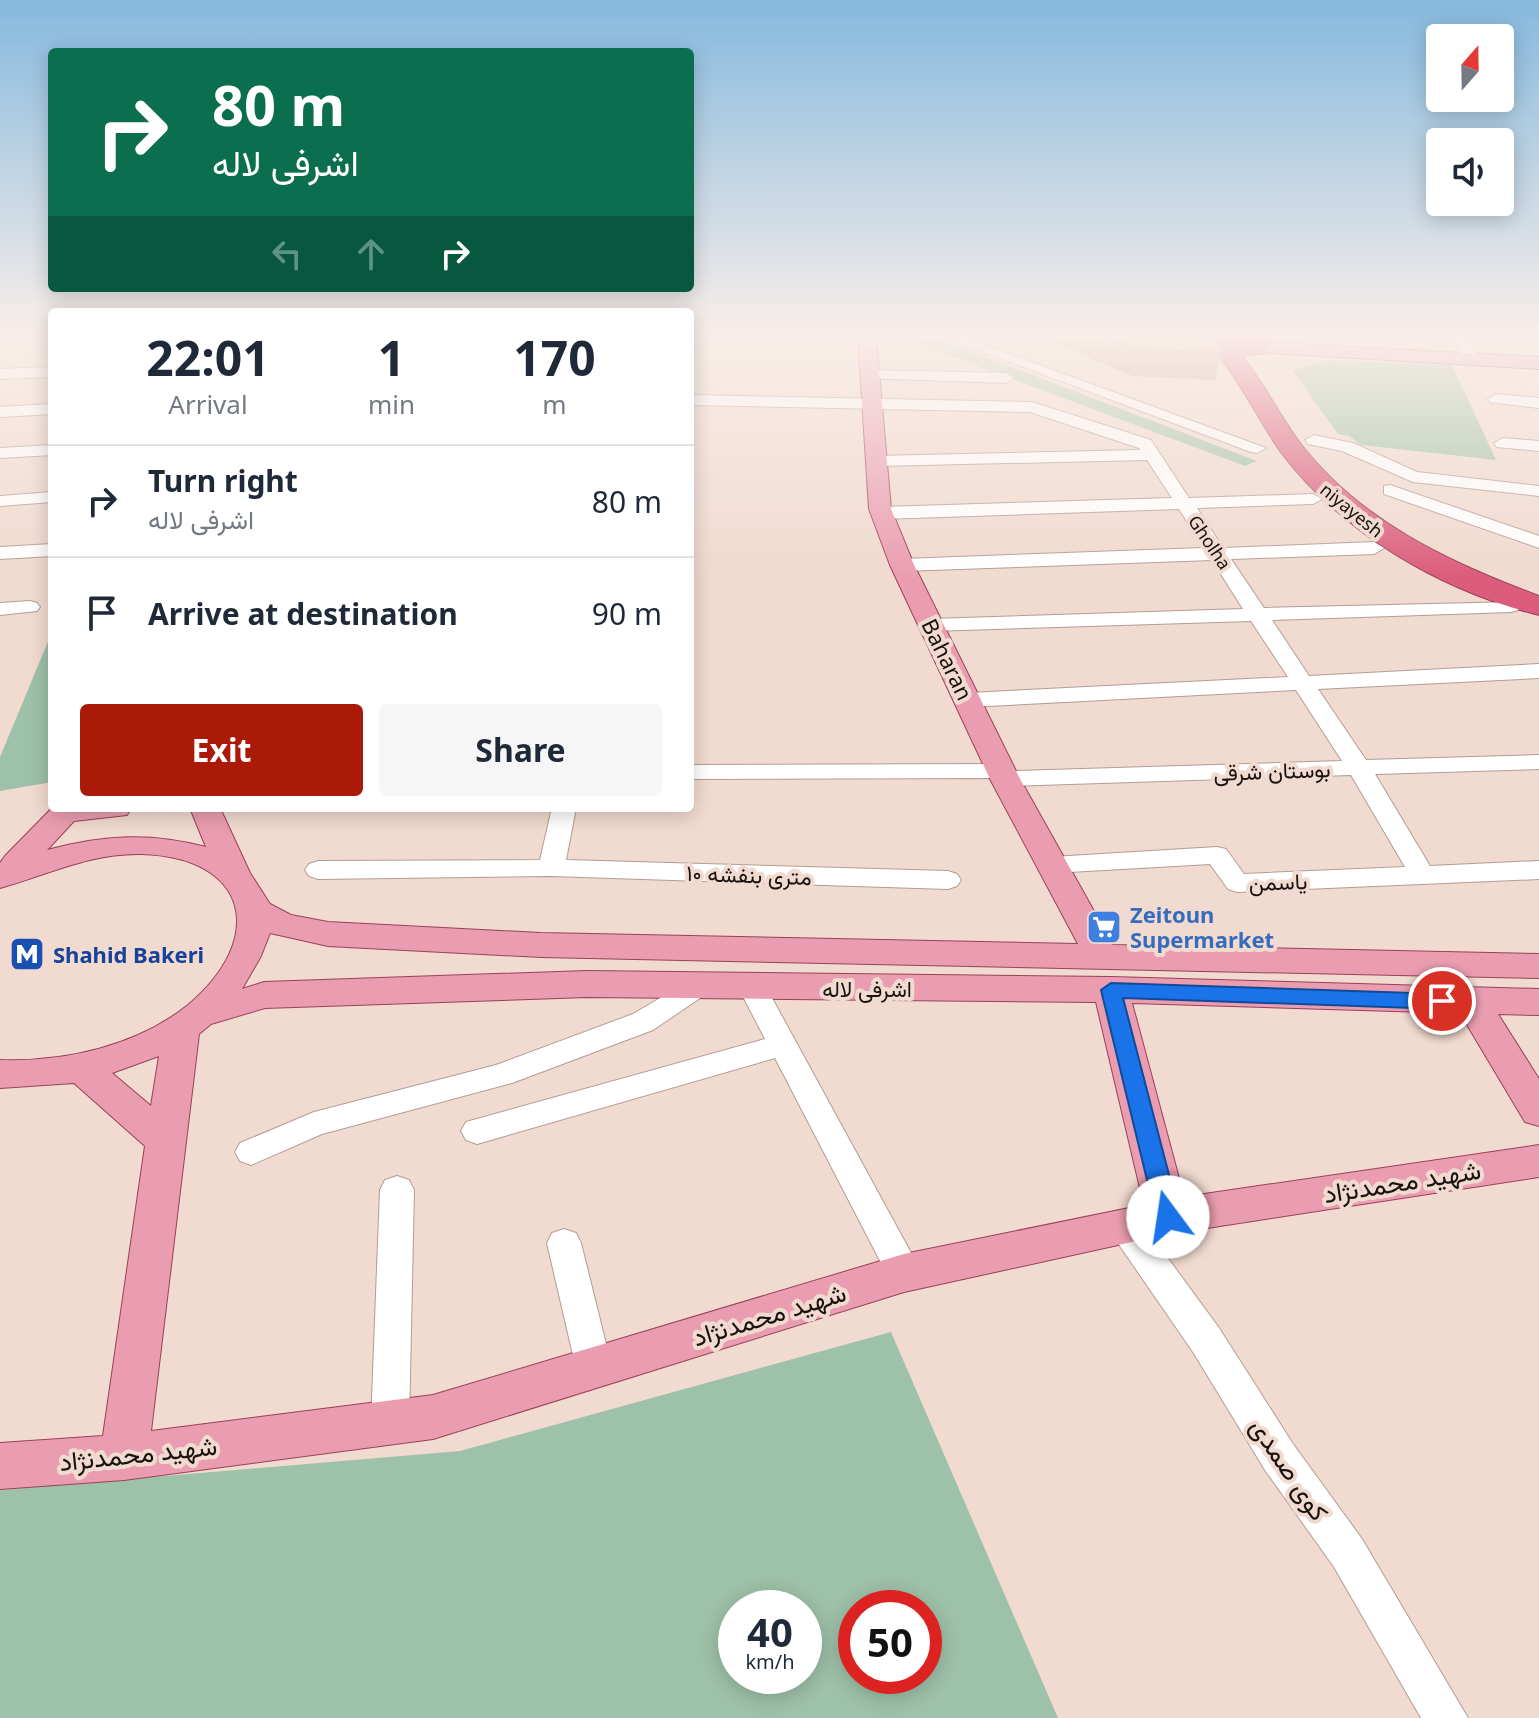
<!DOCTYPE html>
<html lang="en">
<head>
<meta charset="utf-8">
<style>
	body { margin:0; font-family:"Noto Sans",Vazirmatn,sans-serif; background:#f6f6f7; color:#1f2937; height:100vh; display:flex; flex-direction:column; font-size:30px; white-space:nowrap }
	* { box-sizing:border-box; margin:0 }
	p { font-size:26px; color:#747a83 }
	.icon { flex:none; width:44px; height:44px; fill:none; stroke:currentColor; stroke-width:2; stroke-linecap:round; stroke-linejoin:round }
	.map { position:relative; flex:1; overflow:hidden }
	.side { position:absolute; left:48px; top:308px; width:646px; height:504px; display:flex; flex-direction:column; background:#fff; border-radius:8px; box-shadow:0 4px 20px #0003 }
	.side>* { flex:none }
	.hud { position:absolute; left:48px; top:48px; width:646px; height:244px; border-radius:8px; box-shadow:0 4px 20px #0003; background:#0b6e4f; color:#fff; overflow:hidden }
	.needle { width:52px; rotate:20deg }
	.tools { position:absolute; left:1426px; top:24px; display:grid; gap:16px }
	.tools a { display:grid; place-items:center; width:88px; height:88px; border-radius:8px; background:#fff; box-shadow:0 4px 20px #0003; font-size:40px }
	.speed { position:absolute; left:718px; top:1590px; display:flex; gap:16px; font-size:40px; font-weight:700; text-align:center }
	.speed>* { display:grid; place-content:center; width:104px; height:104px; border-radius:50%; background:#fff; box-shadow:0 4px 20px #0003; line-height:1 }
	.speed small { font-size:20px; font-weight:400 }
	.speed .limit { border:12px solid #d22; background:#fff; color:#111 }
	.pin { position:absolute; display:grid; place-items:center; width:68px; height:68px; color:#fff; margin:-34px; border:4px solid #fff; border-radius:50%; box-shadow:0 2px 8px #0007 }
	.me { position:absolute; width:88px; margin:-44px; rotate:346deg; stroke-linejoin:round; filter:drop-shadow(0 0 6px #0008) }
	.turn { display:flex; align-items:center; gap:28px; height:168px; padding:0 32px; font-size:36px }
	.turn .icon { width:104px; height:104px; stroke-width:2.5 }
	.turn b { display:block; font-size:56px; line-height:68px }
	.lanes { display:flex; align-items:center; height:76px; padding:0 32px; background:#0003; justify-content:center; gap:40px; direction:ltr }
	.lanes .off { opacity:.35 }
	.eta { display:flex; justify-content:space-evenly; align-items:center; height:136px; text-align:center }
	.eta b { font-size:48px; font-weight:700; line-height:56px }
	.button { display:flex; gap:16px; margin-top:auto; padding:16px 32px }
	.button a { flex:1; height:92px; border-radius:8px; background:#ab1a08; color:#fff; font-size:32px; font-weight:700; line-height:92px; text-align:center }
	.button a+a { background:#f6f6f7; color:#1f2937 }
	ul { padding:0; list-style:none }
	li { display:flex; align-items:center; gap:24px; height:112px; padding:0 32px; border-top:2px solid #e0e1e3 }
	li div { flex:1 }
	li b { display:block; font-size:30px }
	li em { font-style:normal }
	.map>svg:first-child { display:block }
	.green { fill:#9ec1a9; fill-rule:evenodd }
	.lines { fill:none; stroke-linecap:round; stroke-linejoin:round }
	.minor-casing { stroke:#b39d93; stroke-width:2 }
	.major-casing { stroke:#984256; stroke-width:2 }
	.highway-casing { stroke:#984256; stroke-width:2 }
	.minor { fill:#fff; fill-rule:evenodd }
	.major { fill:#ea9db1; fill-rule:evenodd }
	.highway { fill:#dc5c7d; fill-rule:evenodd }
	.wall { fill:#c7a393 }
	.building { fill:#e7beab; stroke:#a28578; stroke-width:2 }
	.route { fill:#1a73e8; stroke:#114b97; stroke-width:2 }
	.labels { text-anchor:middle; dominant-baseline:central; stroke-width:8; stroke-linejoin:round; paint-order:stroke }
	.far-street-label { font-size:18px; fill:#19120e; stroke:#f1dacf }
	.street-label { font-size:22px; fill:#19120e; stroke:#f1dacf }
	.shop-label { font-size:22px; font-weight:bold; fill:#366cbe; stroke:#f1dacf; text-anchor:start }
	.transit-label { font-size:22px; font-weight:bold; fill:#164399; stroke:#f1dacf; text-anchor:start }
	.near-street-label { font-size:26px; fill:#19120e; stroke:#f1dacf }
</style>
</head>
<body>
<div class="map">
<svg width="1539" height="1718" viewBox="0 0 1539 1718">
	<rect width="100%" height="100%" fill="#f1dacf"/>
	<g class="green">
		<path d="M 900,337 L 933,337 L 1257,461 L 1245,466 Z"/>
		<path d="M 1325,360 L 1452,365 L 1496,460 L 1361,445 L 1349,436 L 1338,434 L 1293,371 Z"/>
		<path d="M 52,632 L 52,782 L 0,791 L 0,757 Z"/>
		<path d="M 891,1332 L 1058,1718 L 0,1718 L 0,1490 L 460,1451 ZM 736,1608 L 804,1608 L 804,1676 L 736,1676 ZM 856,1608 L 924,1608 L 924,1676 L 856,1676 Z"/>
	</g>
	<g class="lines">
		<g class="minor-casing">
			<g id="minor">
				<path d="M 943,337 L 963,337 L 1266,448 L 1257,453 L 1251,452 Z"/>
				<path d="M 1452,337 L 1466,337 L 1478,358 L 1475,361 L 1465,361 Z"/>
				<path d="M 52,367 L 52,377 L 0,379 L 0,369 Z"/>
				<path d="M 870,370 L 1006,373 L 1014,378 L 1006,383 L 864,378 L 864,372 Z"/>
				<path d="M 1496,394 L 1539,398 L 1539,408 L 1490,402 L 1488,399 Z"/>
				<path d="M 690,395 L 1032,402 L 1151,440 L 1189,498 L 1313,494 L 1322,499 L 1313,504 L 1197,508 L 1223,548 L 1374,542 L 1384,548 L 1374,554 L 1231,559 L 1264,608 L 1518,602 L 1521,606 L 1518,610 L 1511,612 L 1272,620 L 1309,676 L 1539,664 L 1539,678 L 1318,689 L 1366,760 L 1539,755 L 1539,769 L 1375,774 L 1430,866 L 1539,861 L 1539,879 L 1237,892 L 1228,889 L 1210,864 L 1052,873 L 1043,871 L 1039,865 L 1043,859 L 1052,857 L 1217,847 L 1226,849 L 1244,874 L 1405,867 L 1351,775 L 1005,786 L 996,784 L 993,778 L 690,779 L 690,765 L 1002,764 L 1011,766 L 1014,771 L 1342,761 L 1296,690 L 968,707 L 957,700 L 968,693 L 1288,677 L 1251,621 L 931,631 L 921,625 L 931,619 L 1243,609 L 1212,560 L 902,571 L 892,565 L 902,559 L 1204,548 L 1179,509 L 882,519 L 873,513 L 882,507 L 1172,498 L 1147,460 L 877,466 L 868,461 L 877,456 L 1140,450 L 1139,448 L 1030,412 L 690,405 Z"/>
				<path d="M 52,404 L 52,414 L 0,417 L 0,407 Z"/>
				<path d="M 1314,435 L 1353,443 L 1417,472 L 1539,486 L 1539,496 L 1413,482 L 1342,451 L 1308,444 L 1305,440 Z"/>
				<path d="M 1503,438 L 1539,441 L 1539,451 L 1497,447 L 1494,443 Z"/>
				<path d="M 52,445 L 52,455 L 0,458 L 0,448 Z"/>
				<path d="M 1390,485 L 1539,536 L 1539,548 L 1384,494 L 1384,486 Z"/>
				<path d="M 52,492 L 52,502 L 0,506 L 0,496 Z"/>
				<path d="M 52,544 L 52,556 L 0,559 L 0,547 Z"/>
				<path d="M 30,601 L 37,603 L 40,607 L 37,611 L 0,615 L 0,603 Z"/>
				<path d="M 552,808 L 576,808 L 566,860 L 948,871 L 957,874 L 961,880 L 957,886 L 948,889 L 551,876 L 318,879 L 309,876 L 305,870 L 309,864 L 318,861 L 540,860 Z"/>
				<path d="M 699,975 L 709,978 L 713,985 L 709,992 L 653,1030 L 512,1083 L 322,1134 L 251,1165 L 240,1161 L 235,1152 L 240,1143 L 314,1112 L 496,1065 L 633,1014 Z"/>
				<path d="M 752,977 L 762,980 L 766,987 L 916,1262 L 921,1273 L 916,1284 L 904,1288 L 892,1284 L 775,1058 L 477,1144 L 466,1140 L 461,1131 L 466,1122 L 765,1039 L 738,987 L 742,980 Z"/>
				<path d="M 397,1176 L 409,1180 L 414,1190 L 409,1424 L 403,1437 L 390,1442 L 377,1437 L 371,1424 L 380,1190 L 385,1180 Z"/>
				<path d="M 1125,1212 L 1137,1216 L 1219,1328 L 1293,1444 L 1362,1539 L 1468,1718 L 1421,1718 L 1334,1567 L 1265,1470 L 1193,1352 L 1113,1236 L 1108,1226 L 1113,1216 Z"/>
				<path d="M 564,1229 L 576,1233 L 581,1243 L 612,1368 L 607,1380 L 594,1385 L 581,1380 L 576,1368 L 547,1243 L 552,1233 Z"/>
			</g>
		</g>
		<g class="major-casing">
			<g id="major">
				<path d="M 858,337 L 876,337 L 891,509 L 914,565 L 1020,779 L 1113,945 L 1539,954 L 1539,978 L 541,957 L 328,946 L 270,933 L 261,956 L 242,989 L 264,982 L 587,971 L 1111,977 L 1539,989 L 1539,1015 L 1498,1014 L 1539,1079 L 1539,1126 L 1525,1122 L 1460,1013 L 1132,1003 L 1184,1197 L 1539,1145 L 1539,1177 L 1168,1234 L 904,1292 L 433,1439 L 124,1480 L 0,1489 L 0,1443 L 103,1436 L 145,1146 L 74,1083 L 0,1088 L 0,1060 C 65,1062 137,1046 188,1005 C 267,939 250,857 141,854 C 90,853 47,875 0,888 L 0,863 L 5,856 L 52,808 L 131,808 L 127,815 L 74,821 L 47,850 C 103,835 150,832 206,847 L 190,808 L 220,808 L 250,873 L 270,904 L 291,915 L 328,922 L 541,933 L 1078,944 L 990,779 L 890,565 L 869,509 ZM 587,997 L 1096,1002 L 1144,1205 L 904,1254 L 433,1395 L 151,1431 L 199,1034 L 211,1024 L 265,1008 ZM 159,1056 L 151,1106 L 112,1073 Z"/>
				<path d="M 1259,342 L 1539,357 L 1539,369 L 1252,352 L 1250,348 Z"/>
			</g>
		</g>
		<g class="highway-casing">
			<path id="highway" d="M 1209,337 L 1249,342 L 1245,337 L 1267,337 L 1272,343 L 1267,353 L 1242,356 C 1264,383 1279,415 1300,443 C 1360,521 1448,562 1539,596 L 1539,615 C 1442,591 1344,534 1283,455 C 1261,425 1246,391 1223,362 L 1212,350 L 1202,348 L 1199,343 Z"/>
		</g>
		<use href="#minor" class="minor"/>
		<use href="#major" class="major"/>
		<use href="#highway" class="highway"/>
	</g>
	<path class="wall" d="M 1057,337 L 1214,337 L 1221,353 L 1215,380 L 1132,376 L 1056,343 Z"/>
	<path class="building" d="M 1106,337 L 1214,337 L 1221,353 L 1136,349 Z"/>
	<linearGradient id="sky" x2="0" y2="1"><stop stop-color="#85b9de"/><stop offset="0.58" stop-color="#f9eee9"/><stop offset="1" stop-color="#f9eee9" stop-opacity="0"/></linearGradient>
	<rect width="1539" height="577" fill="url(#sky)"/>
	<path class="route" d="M 1111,983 L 1442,994 L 1452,1001 L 1442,1009 L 1123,998 L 1180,1217 L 1176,1224 L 1168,1227 L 1160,1224 L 1156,1217 L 1101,990 Z"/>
	<defs>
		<g id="supermarket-square" transform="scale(1.8)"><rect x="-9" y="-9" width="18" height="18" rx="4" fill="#3f7fe0" stroke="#f1dacf"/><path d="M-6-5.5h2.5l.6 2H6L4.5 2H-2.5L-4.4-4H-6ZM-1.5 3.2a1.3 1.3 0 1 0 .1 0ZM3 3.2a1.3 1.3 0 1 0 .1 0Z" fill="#fff"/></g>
		<g id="metro-square" transform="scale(1.8)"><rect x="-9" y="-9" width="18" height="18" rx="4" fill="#1a4fb4" stroke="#f1dacf"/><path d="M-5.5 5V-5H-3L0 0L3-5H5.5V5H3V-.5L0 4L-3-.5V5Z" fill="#fff"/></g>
	</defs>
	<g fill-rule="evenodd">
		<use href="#supermarket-square" x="1104" y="927"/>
		<use href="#metro-square" x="27" y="954"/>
	</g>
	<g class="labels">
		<g class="far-street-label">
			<text transform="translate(1352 510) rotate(39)">niyayesh</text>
			<text transform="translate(1210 542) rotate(56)">Gholha</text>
		</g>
		<g class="street-label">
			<text transform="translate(948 659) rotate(64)">Baharan</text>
			<text transform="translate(1272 770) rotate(-2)">بوستان شرقی</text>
			<text transform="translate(749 874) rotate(2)">۱۰ متری بنفشه</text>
			<text transform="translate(1278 881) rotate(-2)">یاسمن</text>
			<text x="867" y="988">اشرفی لاله</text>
		</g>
		<g class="shop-label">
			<text x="1130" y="914">Zeitoun<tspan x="1130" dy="25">Supermarket</tspan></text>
		</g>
		<g class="transit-label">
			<text x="53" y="954">Shahid Bakeri</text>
		</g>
		<g class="near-street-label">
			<text transform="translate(1402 1181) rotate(-9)">شهید محمدنژاد</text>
			<text transform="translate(769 1314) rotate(-17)">شهید محمدنژاد</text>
			<text transform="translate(138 1453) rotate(-6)">شهید محمدنژاد</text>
			<text transform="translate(1290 1469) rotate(56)">کوی صمدی</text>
		</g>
	</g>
</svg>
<div class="tools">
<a><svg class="needle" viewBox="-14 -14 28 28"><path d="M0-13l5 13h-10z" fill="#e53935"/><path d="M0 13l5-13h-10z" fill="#747a83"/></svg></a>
<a><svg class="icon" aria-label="sound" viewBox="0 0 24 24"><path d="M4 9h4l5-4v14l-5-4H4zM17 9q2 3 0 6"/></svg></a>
</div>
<div class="speed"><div>40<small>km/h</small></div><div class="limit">50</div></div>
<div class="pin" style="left:1442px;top:1001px;background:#d93025"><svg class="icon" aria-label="arrive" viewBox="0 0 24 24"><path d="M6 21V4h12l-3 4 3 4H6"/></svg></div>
<svg class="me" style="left:1168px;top:1217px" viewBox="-20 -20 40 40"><circle r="19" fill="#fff"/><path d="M0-13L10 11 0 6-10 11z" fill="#1a73e8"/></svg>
<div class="hud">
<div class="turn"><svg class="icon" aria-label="right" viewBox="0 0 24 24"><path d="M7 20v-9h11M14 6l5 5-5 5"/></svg><div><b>80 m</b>اشرفی لاله</div></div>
<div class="lanes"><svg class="icon off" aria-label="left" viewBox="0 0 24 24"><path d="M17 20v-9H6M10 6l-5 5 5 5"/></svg><svg class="icon off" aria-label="ahead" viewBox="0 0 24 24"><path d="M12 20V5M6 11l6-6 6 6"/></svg><svg class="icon" aria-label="right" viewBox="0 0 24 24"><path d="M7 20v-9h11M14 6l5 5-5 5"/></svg></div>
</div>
<section class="side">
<div class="eta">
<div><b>22:01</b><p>Arrival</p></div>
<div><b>1</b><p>min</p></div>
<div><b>170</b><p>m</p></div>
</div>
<ul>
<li><svg class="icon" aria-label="right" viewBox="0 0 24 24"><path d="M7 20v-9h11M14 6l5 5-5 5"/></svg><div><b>Turn right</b><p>اشرفی لاله</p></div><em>80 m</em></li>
<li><svg class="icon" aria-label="arrive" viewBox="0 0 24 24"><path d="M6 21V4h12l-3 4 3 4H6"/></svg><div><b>Arrive at destination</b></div><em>90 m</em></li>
</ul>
<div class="button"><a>Exit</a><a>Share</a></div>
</section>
</div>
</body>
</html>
